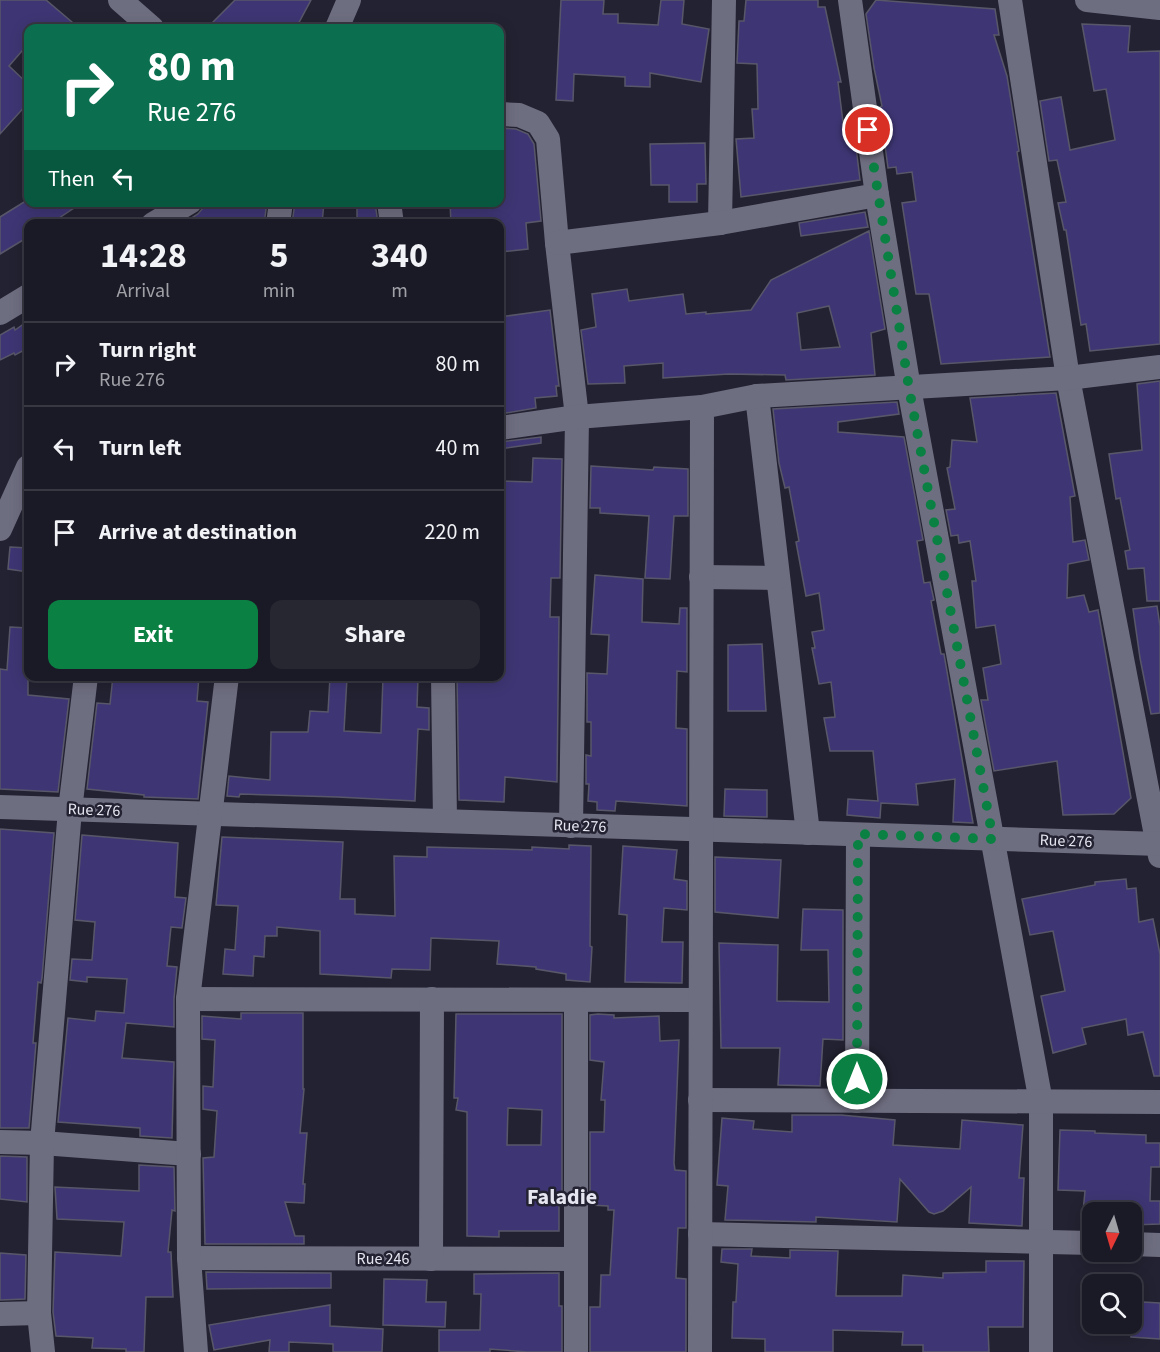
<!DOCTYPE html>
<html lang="en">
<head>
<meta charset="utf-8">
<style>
	body { margin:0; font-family:"Source Sans 3",sans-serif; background:#272732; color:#f1f3f6; height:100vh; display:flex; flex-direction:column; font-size:22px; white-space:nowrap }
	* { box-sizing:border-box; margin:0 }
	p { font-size:20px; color:#9fa1a7 }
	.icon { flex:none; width:33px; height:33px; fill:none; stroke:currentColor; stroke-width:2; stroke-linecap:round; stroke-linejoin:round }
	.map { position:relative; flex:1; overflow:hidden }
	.panel { position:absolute; left:24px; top:219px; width:480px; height:462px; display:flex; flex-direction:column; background:#1a1a26; border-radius:12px; box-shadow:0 3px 15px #0003,0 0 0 2px #383843 }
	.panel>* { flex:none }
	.banner { position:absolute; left:24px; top:24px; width:480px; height:183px; border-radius:12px; box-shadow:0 3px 15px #0003,0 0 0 2px #383843; background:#0b6e4f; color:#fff; overflow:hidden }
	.needle { width:39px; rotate:185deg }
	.buttons { position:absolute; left:1082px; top:1202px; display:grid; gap:12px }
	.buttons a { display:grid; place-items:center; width:60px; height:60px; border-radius:12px; background:#1a1a26; box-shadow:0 3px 15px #0003,0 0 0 2px #383843; font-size:30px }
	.pin { position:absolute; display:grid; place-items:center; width:51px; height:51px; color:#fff; margin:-26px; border:3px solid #fff; border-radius:50%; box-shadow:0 2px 6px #0007 }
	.me { position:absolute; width:66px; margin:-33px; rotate:0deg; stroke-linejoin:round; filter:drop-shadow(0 0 4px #0008) }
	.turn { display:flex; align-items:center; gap:21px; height:126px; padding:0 24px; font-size:27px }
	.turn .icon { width:78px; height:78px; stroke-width:2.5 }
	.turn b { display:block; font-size:42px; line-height:51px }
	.then { display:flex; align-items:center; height:57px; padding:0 24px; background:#0003; gap:12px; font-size:22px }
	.eta { display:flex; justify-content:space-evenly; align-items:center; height:102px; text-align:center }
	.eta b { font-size:36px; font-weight:700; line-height:42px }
	.primary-button { display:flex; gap:12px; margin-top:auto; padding:12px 24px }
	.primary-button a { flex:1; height:69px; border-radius:12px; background:#0b8043; color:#fff; font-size:24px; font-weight:700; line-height:69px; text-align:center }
	.primary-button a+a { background:#272732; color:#f1f3f6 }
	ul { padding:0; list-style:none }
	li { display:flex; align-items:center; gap:18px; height:84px; padding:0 24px; border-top:2px solid #383843 }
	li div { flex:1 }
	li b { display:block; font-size:22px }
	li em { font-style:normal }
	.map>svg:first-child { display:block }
	.building { fill:#3e3674; stroke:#58576a; stroke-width:1.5; fill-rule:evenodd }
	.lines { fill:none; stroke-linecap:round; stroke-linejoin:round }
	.minor { stroke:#6e6e81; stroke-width:24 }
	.route { stroke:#0b8043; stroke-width:10; stroke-dasharray:0 18 }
	.labels { text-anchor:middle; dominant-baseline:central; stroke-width:5; stroke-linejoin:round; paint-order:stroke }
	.street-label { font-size:16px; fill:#e6e6f1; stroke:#232232 }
	.district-label { font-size:22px; font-weight:bold; fill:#e6e6f1; stroke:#232232 }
</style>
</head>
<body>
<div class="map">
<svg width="1160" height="1352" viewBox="0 0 1160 1352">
	<rect width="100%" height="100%" fill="#232232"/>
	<g class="building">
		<path d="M 0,0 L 46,0 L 79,28 L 28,28 L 28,44 L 9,66 L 28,84 L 28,103 L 0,134 Z"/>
		<path d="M 235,0 L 311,0 L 296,28 L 207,28 Z"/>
		<path d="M 561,0 L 604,0 L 603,14 L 618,14 L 618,23 L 658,25 L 661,0 L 684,0 L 682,24 L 709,29 L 701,82 L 650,73 L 650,87 L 625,86 L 625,77 L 574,74 L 573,101 L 556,100 Z"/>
		<path d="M 746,0 L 818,0 L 818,7 L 825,7 L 841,82 L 838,82 L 844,130 L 854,130 L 860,180 L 741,197 L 736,139 L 754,138 L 752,109 L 758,109 L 757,64 L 737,63 L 739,21 L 744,21 Z"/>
		<path d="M 876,0 L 995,9 L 999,35 L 994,35 L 1007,76 L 1019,151 L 1017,152 L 1050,357 L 941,364 L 929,294 L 916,294 L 902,203 L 916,201 L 912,172 L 897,174 L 896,167 L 888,168 L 880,107 L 882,106 L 874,68 L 866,14 Z"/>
		<path d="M 1082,24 L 1130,26 L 1128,52 L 1160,51 L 1160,344 L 1090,351 L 1086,324 L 1081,325 L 1066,230 L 1064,230 L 1058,203 L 1066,202 L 1057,160 L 1049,161 L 1040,101 L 1061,97 L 1070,150 L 1115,140 L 1106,89 L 1094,91 Z"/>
		<path d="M 500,128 L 516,129 L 528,134 L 534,144 L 541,221 L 526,223 L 528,249 L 500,252 L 500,224 L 451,224 L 450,202 L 500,202 Z"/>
		<path d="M 705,143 L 706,184 L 697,184 L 697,202 L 669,202 L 669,185 L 651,185 L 650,144 Z"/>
		<path d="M 24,202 L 83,202 L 50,224 L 28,224 L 28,237 L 0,254 L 0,217 Z"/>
		<path d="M 204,202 L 267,202 L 264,224 L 182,224 L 198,214 L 203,208 Z"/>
		<path d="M 295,202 L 324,202 L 322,224 L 292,224 Z"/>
		<path d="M 357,202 L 375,202 L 378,224 L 357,224 Z"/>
		<path d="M 865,212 L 868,227 L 801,236 L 799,223 Z"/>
		<path d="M 869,231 L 885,329 L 871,333 L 875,375 L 786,380 L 785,375 L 729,374 L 663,378 L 663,363 L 624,366 L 625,383 L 588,384 L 581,330 L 596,327 L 592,294 L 627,289 L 629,301 L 683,294 L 686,314 L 706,312 L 706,314 L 751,310 L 771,280 ZM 829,306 L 840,347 L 801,350 L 797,313 Z"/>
		<path d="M 550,310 L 559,386 L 556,386 L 557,396 L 535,398 L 536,408 L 500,414 L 500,317 Z"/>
		<path d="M 28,321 L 28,348 L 15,355 L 14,353 L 0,360 L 0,335 L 14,327 L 15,330 Z"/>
		<path d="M 1160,381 L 1160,601 L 1147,601 L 1144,568 L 1128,569 L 1125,551 L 1130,550 L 1120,498 L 1116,499 L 1109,454 L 1142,450 L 1137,384 Z"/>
		<path d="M 1056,393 L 1075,496 L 1070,497 L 1073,542 L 1085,540 L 1089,560 L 1068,564 L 1067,598 L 1084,595 L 1089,612 L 1098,610 L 1131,798 L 1114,814 L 1063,815 L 1057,761 L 994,771 L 981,700 L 988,700 L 983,668 L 1001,664 L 995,625 L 976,628 L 972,581 L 976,581 L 970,541 L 959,543 L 958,535 L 951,536 L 946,510 L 955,509 L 947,468 L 950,467 L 952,440 L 977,442 L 970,398 Z"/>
		<path d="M 897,402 L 899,414 L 838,422 L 838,432 L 904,437 L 923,540 L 917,541 L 924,583 L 930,582 L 934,600 L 931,601 L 941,654 L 944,654 L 973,823 L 953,822 L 955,779 L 916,784 L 918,805 L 881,803 L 880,818 L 847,815 L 848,799 L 878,801 L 873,751 L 830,751 L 824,718 L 835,717 L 831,682 L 819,684 L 812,648 L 815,648 L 812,632 L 824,630 L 819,593 L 806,596 L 796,542 L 799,541 L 789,487 L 785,488 L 779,463 L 773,409 Z"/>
		<path d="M 541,437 L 541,443 L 500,449 L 500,442 Z"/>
		<path d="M 533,458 L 562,459 L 560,578 L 551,578 L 550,617 L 559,617 L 557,782 L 505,777 L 504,802 L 459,800 L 457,676 L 500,676 L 501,481 L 532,482 Z"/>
		<path d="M 591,466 L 653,470 L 654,467 L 688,469 L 688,516 L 674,516 L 670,579 L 645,578 L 649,516 L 600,513 L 600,508 L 590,508 Z"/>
		<path d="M 10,547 L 28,548 L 28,572 L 8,569 Z"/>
		<path d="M 595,575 L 643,579 L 642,622 L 679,624 L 680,608 L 687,608 L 687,672 L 677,671 L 676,728 L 687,729 L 687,806 L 616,801 L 615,811 L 597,810 L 597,802 L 588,801 L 589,784 L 586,784 L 586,755 L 591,756 L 591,722 L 587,722 L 587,673 L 607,674 L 609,635 L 591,634 Z"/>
		<path d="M 1157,606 L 1160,626 L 1160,713 L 1151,714 L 1140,658 L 1133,609 Z"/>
		<path d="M 10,627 L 28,628 L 28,695 L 69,699 L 58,792 L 0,789 L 0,669 L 7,670 Z"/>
		<path d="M 762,644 L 766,711 L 728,711 L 728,645 Z"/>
		<path d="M 113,676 L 199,676 L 197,701 L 208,702 L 198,799 L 144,797 L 144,795 L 87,789 L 97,703 L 110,704 Z"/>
		<path d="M 330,677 L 347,678 L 344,731 L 381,733 L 383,677 L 418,678 L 417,707 L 429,708 L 429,730 L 418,729 L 415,801 L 337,797 L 240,794 L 239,797 L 227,796 L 229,776 L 270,780 L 271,732 L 308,732 L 310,711 L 328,712 Z"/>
		<path d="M 725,789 L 767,790 L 767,817 L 724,816 Z"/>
		<path d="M 0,829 L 54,833 L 42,978 L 41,983 L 38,982 L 33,1043 L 36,1043 L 29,1128 L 0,1128 Z"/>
		<path d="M 82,835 L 178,843 L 175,897 L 186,898 L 182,928 L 171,927 L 167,966 L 177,967 L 174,999 L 174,1027 L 126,1023 L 122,1058 L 174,1062 L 172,1138 L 140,1136 L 140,1128 L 58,1122 L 68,1018 L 95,1021 L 96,1011 L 124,1013 L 127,979 L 87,977 L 87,982 L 70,980 L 72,959 L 92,960 L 95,922 L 75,920 Z"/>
		<path d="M 222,837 L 343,842 L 340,899 L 355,899 L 355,914 L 395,916 L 394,856 L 427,857 L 427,847 L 532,850 L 532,847 L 569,849 L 569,845 L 591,846 L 590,946 L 592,947 L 590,982 L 566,980 L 566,974 L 536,969 L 536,967 L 497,964 L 499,941 L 431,938 L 430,970 L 392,969 L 391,978 L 320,974 L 320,931 L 277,927 L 277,936 L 265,936 L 264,957 L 254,956 L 253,976 L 223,974 L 225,949 L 235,950 L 238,906 L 216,905 Z"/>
		<path d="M 623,846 L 677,850 L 674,879 L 687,881 L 687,910 L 664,908 L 662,942 L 683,942 L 682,983 L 625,982 L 627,915 L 619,914 Z"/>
		<path d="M 715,857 L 781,860 L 778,918 L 715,912 Z"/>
		<path d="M 1126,879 L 1127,889 L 1136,888 L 1139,922 L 1153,919 L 1160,954 L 1160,1076 L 1154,1076 L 1143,1032 L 1128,1035 L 1126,1019 L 1082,1028 L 1086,1044 L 1053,1053 L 1041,996 L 1065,991 L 1053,931 L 1030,935 L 1022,899 L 1095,885 L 1095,882 Z"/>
		<path d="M 803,909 L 843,910 L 843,1040 L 823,1039 L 820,1086 L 778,1085 L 780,1048 L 721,1048 L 719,943 L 778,945 L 777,1001 L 829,1002 L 828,950 L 801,950 Z"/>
		<path d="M 241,1013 L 303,1013 L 303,1089 L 304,1089 L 300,1133 L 307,1133 L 303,1184 L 305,1184 L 304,1203 L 285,1202 L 295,1236 L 304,1236 L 304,1244 L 205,1244 L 203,1158 L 214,1157 L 217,1111 L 203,1109 L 203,1086 L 213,1087 L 215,1040 L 202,1039 L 202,1016 L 241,1019 Z"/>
		<path d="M 456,1014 L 562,1014 L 562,1203 L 559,1203 L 559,1231 L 499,1231 L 499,1237 L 467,1236 L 467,1112 L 456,1110 L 458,1098 L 454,1098 ZM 508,1108 L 542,1110 L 541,1145 L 507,1145 Z"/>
		<path d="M 598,1014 L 614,1015 L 614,1018 L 659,1016 L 660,1041 L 679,1040 L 674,1163 L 675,1170 L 686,1171 L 686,1228 L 678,1228 L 676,1278 L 686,1279 L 686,1352 L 590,1352 L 590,1307 L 600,1307 L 601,1275 L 610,1275 L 614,1210 L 608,1210 L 608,1206 L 590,1205 L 590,1132 L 604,1132 L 605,1100 L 601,1100 L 604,1062 L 590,1060 L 590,1015 Z"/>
		<path d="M 792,1115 L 841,1115 L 895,1120 L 893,1145 L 960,1149 L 962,1120 L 1023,1125 L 1019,1178 L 1024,1178 L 1022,1226 L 969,1223 L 971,1187 L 943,1211 L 934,1214 L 929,1212 L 900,1179 L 897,1222 L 816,1217 L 816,1222 L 725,1220 L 728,1186 L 717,1185 L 722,1118 L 754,1121 L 753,1129 L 792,1132 Z"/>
		<path d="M 1060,1130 L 1095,1131 L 1095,1133 L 1146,1135 L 1146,1143 L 1160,1143 L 1160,1167 L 1151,1167 L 1150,1201 L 1160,1201 L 1160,1224 L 1131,1225 L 1131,1212 L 1083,1212 L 1085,1191 L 1058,1190 Z"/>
		<path d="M 0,1156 L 27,1157 L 27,1202 L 0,1199 Z"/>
		<path d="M 139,1165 L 174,1167 L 175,1211 L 172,1210 L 168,1252 L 171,1252 L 173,1297 L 146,1297 L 144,1352 L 126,1352 L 126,1349 L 92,1348 L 93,1338 L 56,1336 L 53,1312 L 55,1252 L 121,1256 L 124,1222 L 57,1219 L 55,1187 L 139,1191 Z"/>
		<path d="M 722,1249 L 752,1249 L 751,1256 L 790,1258 L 790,1250 L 838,1251 L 836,1296 L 902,1296 L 903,1275 L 943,1278 L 943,1273 L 986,1272 L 986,1261 L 1024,1261 L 1023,1327 L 988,1327 L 989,1352 L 923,1352 L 923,1345 L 902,1345 L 903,1332 L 833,1330 L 833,1352 L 765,1352 L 765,1339 L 732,1338 L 733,1302 L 736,1302 L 738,1264 L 721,1262 Z"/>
		<path d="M 0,1253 L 26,1255 L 25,1299 L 0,1300 Z"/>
		<path d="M 206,1272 L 331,1273 L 331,1288 L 207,1289 Z"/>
		<path d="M 559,1273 L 559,1306 L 562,1306 L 562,1352 L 527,1352 L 490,1349 L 490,1352 L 439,1352 L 439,1330 L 480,1330 L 481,1294 L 474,1294 L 474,1274 Z"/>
		<path d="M 384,1279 L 427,1280 L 426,1302 L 446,1302 L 445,1327 L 383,1325 Z"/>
		<path d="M 1143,1302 L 1160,1303 L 1160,1339 L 1131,1337 L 1131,1309 L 1142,1310 Z"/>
		<path d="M 330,1305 L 330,1326 L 383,1329 L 382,1352 L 333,1352 L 333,1344 L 289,1342 L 289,1352 L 269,1352 L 270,1340 L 214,1350 L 209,1325 Z"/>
	</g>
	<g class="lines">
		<g class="minor">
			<path d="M 120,0 L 152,28"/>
			<path d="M 850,0 L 877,195 L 909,388 L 1041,1102 L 1041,1352"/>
			<path d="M 1010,0 L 1068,378 L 1160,856"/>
			<path d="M 1087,0 L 1160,8"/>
			<path d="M 337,28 L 349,0"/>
			<path d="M 500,114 L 519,115 L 538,123 L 548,139 L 557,243 L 577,417 L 571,826"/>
			<path d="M 389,202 L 392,224"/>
			<path d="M 720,223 L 724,0"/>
			<path d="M 153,224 L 190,202"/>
			<path d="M 278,224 L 281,202"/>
			<path d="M 557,243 L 720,223 L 877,195"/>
			<path d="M 0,313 L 28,296"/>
			<path d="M 757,396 L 808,833"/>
			<path d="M 500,428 L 577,417 L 702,407 L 757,396 L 1068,378 L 1160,367"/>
			<path d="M 0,529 L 28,467"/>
			<path d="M 701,577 L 777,578"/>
			<path d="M 443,676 L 445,821"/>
			<path d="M 0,807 L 1160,844"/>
			<path d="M 188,999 L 700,1000"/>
			<path d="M 700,1100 L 1160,1102"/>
			<path d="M 857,1101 L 858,835"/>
			<path d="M 0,1142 L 42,1143 L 189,1154"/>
			<path d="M 700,1234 L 1092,1243"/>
			<path d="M 1131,1244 L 1160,1245"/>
			<path d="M 189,1258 L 576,1259"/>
			<path d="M 431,1259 L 432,999"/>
			<path d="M 0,1314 L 39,1313"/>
			<path d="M 43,1352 L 39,1313 L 42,1143 L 70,810 L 86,676"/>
			<path d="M 196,1352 L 189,1258 L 188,999 L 227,676"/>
			<path d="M 576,1352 L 576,1000"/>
			<path d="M 700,1352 L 702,407"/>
		</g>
	</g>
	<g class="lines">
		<path class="route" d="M 857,1079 L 858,834 L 993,839 L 909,388 L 868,130"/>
	</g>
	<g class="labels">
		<g class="street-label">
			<text transform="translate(94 810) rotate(2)">Rue 276</text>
			<text transform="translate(580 826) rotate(2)">Rue 276</text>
			<text transform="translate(1066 841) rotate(2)">Rue 276</text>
			<text x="383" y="1259">Rue 246</text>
		</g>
		<g class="district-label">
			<text x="562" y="1197">Faladie</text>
		</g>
	</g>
</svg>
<div class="buttons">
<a><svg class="needle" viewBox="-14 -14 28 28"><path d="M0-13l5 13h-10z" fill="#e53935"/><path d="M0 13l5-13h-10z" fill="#9fa1a7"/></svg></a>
<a><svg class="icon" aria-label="search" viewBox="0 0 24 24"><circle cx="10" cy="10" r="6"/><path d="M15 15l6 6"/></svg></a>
</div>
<div class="pin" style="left:868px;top:130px;background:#d93025"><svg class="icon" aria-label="arrive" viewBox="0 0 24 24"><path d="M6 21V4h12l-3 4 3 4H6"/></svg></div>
<svg class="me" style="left:857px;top:1079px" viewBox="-20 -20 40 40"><circle r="17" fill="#0b8043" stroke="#fff" stroke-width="3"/><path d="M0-11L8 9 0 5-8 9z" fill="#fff"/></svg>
<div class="banner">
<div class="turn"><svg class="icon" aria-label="right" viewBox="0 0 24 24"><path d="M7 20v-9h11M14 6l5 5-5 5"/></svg><div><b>80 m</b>Rue 276</div></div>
<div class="then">Then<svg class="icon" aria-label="left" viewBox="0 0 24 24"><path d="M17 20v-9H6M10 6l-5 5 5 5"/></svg></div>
</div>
<section class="panel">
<div class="eta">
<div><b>14:28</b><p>Arrival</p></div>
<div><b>5</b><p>min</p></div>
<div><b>340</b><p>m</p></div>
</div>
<ul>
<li><svg class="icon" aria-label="right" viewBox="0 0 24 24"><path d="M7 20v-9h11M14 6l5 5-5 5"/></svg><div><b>Turn right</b><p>Rue 276</p></div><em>80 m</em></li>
<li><svg class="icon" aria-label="left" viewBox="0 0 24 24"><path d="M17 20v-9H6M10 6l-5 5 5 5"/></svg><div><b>Turn left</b></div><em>40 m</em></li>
<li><svg class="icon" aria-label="arrive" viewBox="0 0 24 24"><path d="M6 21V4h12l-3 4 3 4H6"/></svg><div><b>Arrive at destination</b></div><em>220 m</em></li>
</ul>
<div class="primary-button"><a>Exit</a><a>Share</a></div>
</section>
</div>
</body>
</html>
